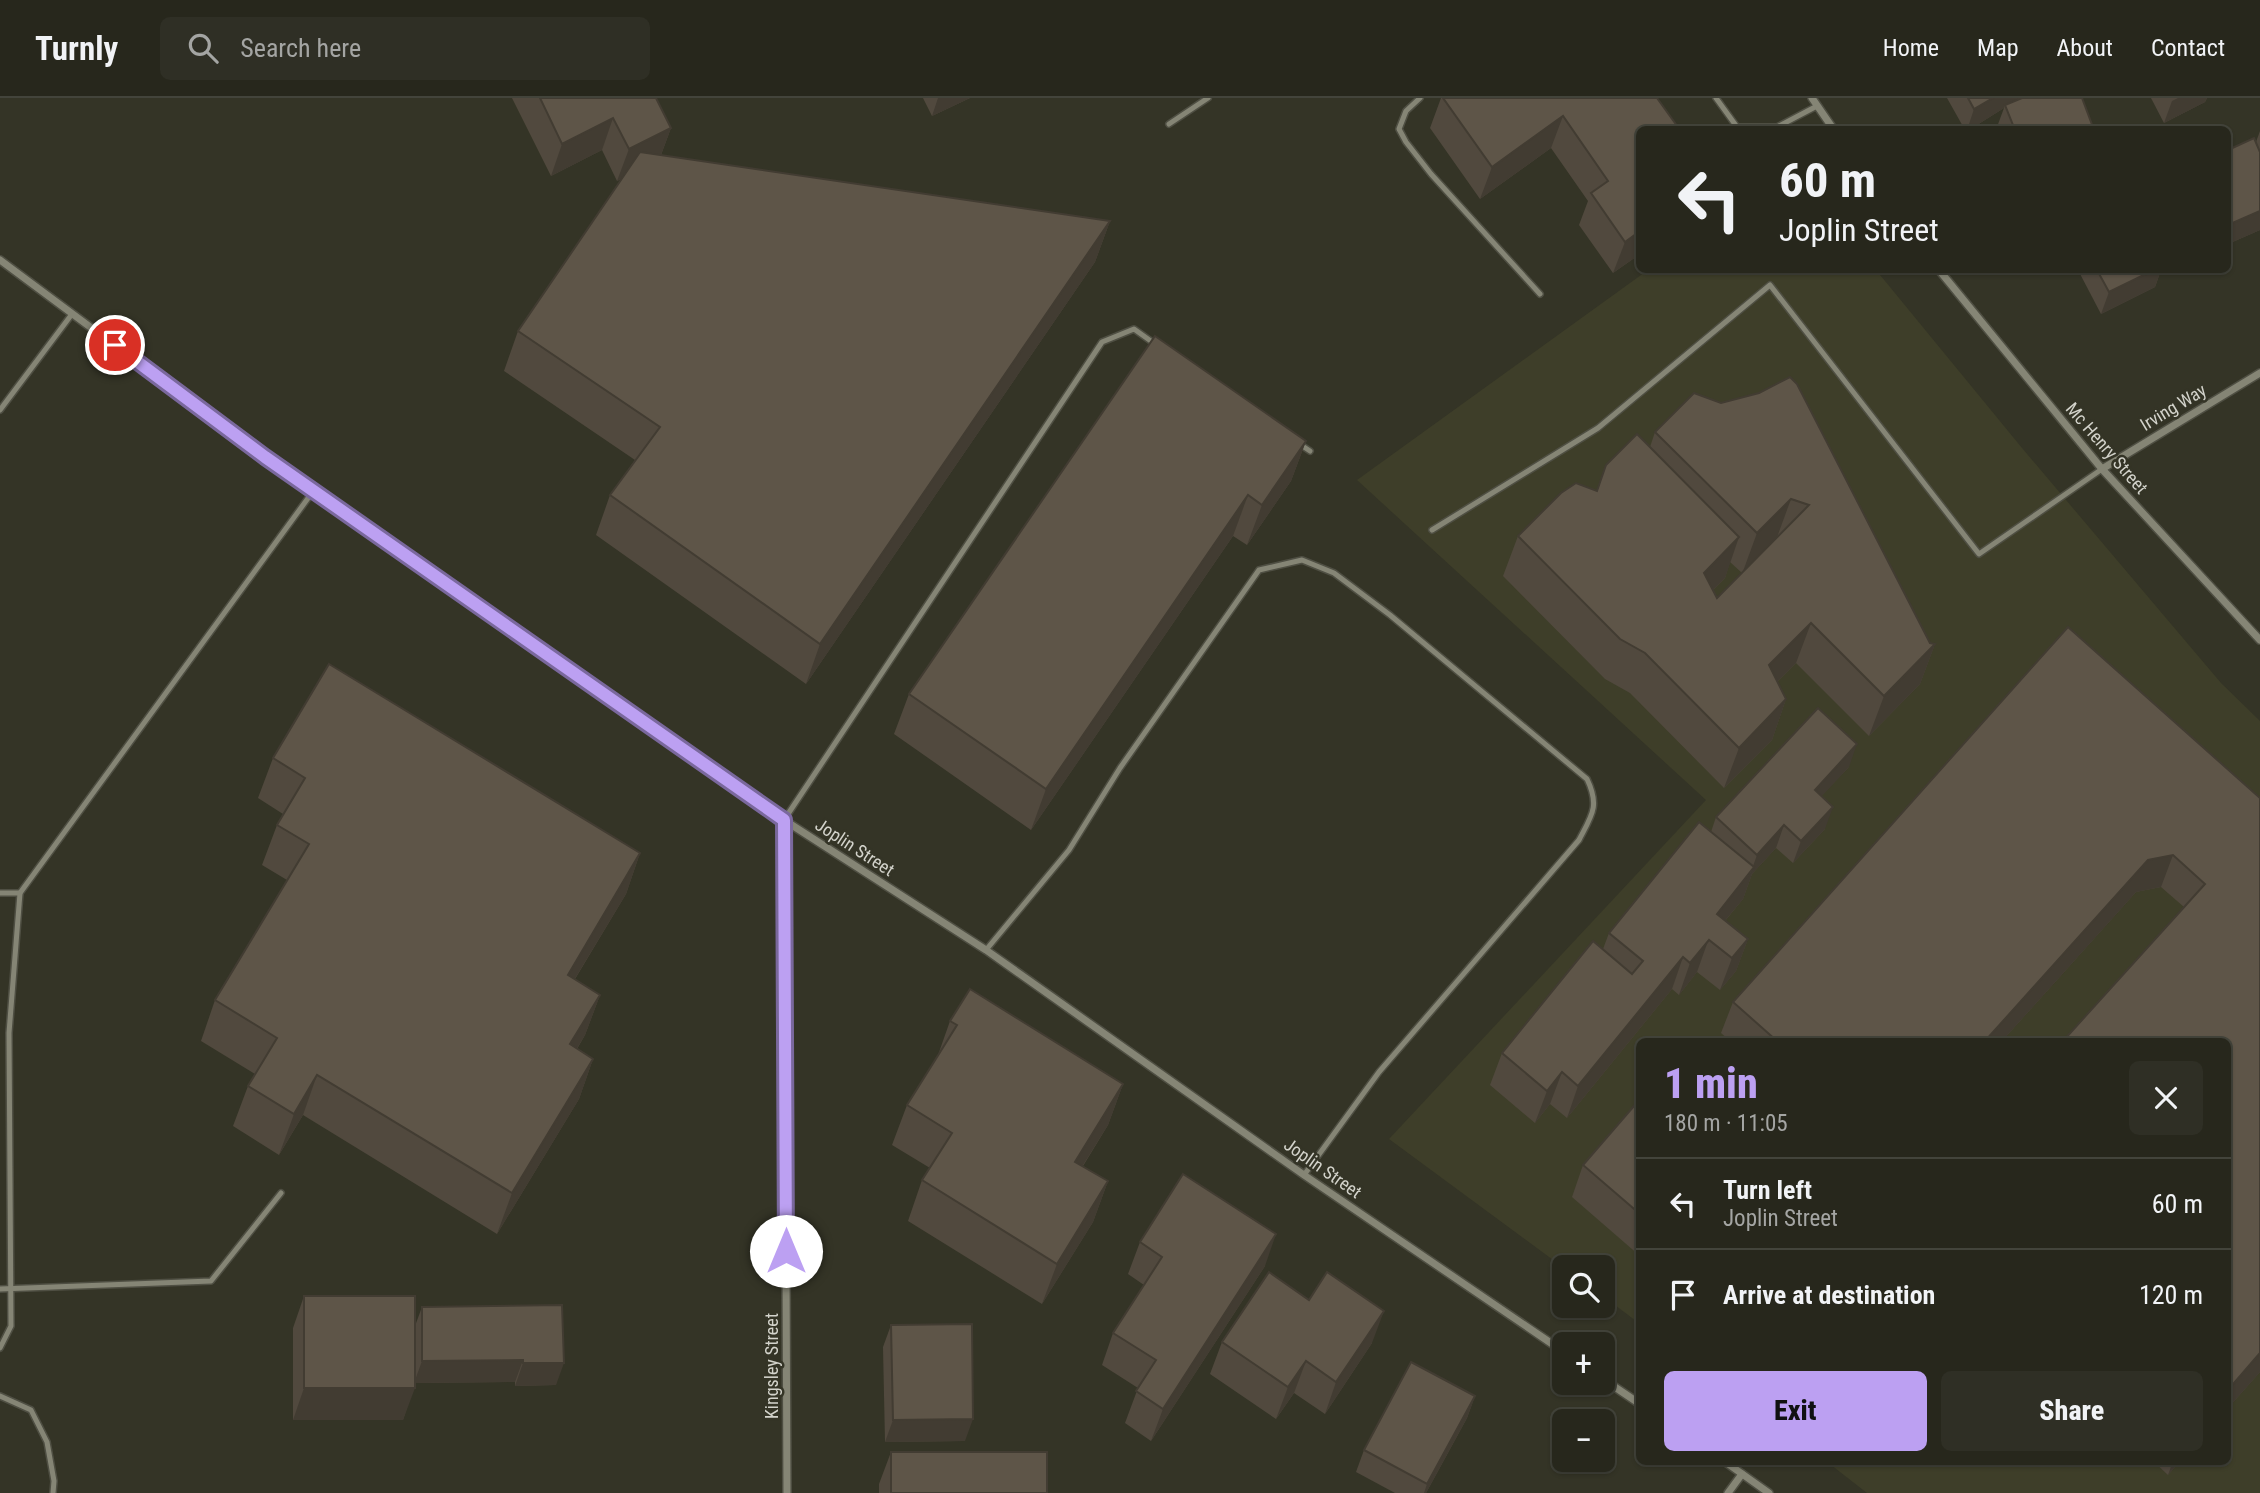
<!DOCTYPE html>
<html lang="en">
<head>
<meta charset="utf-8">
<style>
	body { margin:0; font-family:"Roboto Condensed",sans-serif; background:#2f2f25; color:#f1f3f6; height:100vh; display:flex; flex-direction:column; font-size:26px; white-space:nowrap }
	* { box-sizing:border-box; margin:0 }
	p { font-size:23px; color:#a4a5a3 }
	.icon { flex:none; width:38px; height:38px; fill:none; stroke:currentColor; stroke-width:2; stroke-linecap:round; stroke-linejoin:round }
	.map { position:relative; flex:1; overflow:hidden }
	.details { position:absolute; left:1636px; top:940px; width:595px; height:427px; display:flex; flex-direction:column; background:#27271c; border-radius:10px; box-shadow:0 2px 5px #0004,0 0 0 2px #43443b }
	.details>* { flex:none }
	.banner { position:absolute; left:1636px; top:28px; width:595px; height:147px; border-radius:10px; box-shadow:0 2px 5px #0004,0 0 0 2px #43443b; background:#27271c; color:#f1f3f6; overflow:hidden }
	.buttons { position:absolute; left:1552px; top:1157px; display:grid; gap:14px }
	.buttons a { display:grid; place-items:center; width:63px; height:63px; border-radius:10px; background:#27271c; box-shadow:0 2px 5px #0004,0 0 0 2px #43443b; font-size:35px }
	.pin { position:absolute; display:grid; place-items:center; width:60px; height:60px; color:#fff; margin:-30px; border:4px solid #fff; border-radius:50%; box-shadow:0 2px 7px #0007 }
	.me { position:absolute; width:77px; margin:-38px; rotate:0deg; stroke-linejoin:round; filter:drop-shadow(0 0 5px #0008) }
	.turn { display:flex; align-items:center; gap:24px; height:147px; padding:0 28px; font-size:32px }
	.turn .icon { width:91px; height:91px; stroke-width:2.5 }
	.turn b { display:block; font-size:49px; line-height:60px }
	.round { display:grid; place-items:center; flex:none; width:74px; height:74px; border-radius:10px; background:#2f2f25 }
	.head { display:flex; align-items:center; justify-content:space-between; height:119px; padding:0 28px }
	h1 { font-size:42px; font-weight:800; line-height:52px; color:#bca0f2 }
	.primary-button { display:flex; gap:14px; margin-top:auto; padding:14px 28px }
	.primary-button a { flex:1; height:80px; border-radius:10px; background:#bca0f2; color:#111; font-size:28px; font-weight:800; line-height:80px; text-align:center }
	.primary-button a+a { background:#2f2f25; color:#f1f3f6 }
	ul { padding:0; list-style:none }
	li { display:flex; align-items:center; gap:21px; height:91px; padding:0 28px; border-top:2px solid #43443b }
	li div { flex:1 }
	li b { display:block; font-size:26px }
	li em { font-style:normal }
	header { display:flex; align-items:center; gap:42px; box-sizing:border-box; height:98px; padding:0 35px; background:#27271c; border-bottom:2px solid #43443b }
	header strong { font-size:33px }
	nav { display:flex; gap:38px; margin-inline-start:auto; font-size:24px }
	.search { width:490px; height:63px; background:#2f2f25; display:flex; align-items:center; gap:18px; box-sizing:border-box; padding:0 24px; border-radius:10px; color:#a4a5a3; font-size:26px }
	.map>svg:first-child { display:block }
	.built { fill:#3e3e29 }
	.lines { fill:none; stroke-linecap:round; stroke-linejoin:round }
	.lane-casing { stroke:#4f4f43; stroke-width:8 }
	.street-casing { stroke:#4f4f43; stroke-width:10 }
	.lane { stroke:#858575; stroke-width:5 }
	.street { stroke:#858575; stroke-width:7 }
	.wall { fill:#51493e; fill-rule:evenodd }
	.shaded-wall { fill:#423c32 }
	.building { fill:#5e5548; stroke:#423c32; stroke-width:2 }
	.route-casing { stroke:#7a689d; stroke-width:18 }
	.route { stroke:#bca0f2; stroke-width:12 }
	.labels { text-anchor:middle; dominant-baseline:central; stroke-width:5; stroke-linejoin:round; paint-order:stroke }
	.street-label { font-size:18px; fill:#d3d3cb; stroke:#343426 }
</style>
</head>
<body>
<header>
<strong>Turnly</strong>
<div class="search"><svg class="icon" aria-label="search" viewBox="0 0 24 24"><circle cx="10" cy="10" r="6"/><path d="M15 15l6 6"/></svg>Search here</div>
<nav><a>Home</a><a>Map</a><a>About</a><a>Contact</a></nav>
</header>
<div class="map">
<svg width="2260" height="1395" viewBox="0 0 2260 1395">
	<rect width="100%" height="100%" fill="#343426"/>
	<path class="built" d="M 1648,172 L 1876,172 L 2022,350 L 2221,585 L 2260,623 L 2260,1395 L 1867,1395 L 1826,1363 L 2228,1363 L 2228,943 L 1640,943 L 1640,1226 L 1603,1198 L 1603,1169 L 1564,1170 L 1389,1041 L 1706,702 L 1357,382 Z"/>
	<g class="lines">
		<g class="lane-casing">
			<g id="lane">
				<path d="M 1420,0 L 1406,13 L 1399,31 L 1406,44 L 1431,76 L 1540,196"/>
				<path d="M 1716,0 L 1737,29 L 1777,29 L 1817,8"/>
				<path d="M 1169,26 L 1208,0"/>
				<path d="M 0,312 L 72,216"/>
				<path d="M 1298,345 L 1310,353"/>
				<path d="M 1432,432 L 1598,330 L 1770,187 L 1979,456 L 2102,371"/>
				<path d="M 784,722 L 1102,244 L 1134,231 L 1155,246"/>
				<path d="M 0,795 L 20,795"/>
				<path d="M 986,852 L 1069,752 L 1120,670 L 1259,472 L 1302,462 L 1334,475 L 1390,517 L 1587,681 C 1600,708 1592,717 1579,742 L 1379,974 L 1304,1077"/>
				<path d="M 0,1191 L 211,1183 L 281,1095"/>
				<path d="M 0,1250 L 11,1228 L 9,935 L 20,795 L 314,392"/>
				<path d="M 0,1298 L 31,1312 L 47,1344 L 54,1383 L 53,1395"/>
			</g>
		</g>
		<g class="street-casing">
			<g id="street">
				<path d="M 1812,0 L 1834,32"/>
				<path d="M 0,162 L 265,359 L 784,722 L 986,852 L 1304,1077 L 1564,1254"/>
				<path d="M 1939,172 L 2102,371 L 2260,542"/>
				<path d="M 2102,371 L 2260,275"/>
				<path d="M 784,722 L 787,1395"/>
				<path d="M 1603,1281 L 1640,1306"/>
				<path d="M 1724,1363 L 1769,1395"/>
				<path d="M 1728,1395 L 1742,1376"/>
			</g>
		</g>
		<use href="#lane" class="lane"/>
		<use href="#street" class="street"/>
	</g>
	<g class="wall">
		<path d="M 512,0 L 656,0 L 671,30 L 661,57 L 1110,123 L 1095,164 L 806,586 L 596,437 L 610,397 L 635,362 L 504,273 L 518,233 L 623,80 L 617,83 L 602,52 L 551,78 Z"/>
		<path d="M 923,0 L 970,0 L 932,18 Z"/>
		<path d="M 1441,0 L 1657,0 L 1640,156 L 1613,175 L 1579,127 L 1588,103 L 1551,50 L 1480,101 L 1430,30 Z"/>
		<path d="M 1947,0 L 2020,0 L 2018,2 L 2094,32 L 1998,32 L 1997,29 L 2004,10 L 1969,32 L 1965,32 Z"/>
		<path d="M 2151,0 L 2207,0 L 2205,4 L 2164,25 Z"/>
		<path d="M 2260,33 L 2260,132 L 2228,146 L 2256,44 Z"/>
		<path d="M 2078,172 L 2161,172 L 2155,189 L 2101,216 Z"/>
		<path d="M 1721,305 L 1930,545 L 1935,546 L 1920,586 L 1869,638 L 1796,565 L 1777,584 L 1786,601 L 1772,642 L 1724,690 L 1630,595 L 1605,581 L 1503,478 L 1518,438 L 1597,392 L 1650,349 L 1655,334 ZM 1730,464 L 1742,475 L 1717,500 L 1713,492 L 1725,480 Z"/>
		<path d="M 1306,343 L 1291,383 L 1247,447 L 1233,438 L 1031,732 L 894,636 L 909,596 Z"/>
		<path d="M 273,660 L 640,755 L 626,796 L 575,881 L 600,897 L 585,937 L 577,951 L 593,961 L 579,1001 L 497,1136 L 303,1017 L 279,1057 L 233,1028 L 248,988 L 255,976 L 201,943 L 215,902 L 287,782 L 262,767 L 277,727 L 283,716 L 258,700 Z"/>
		<path d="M 1849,669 L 1821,698 L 1825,731 L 1793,765 L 1776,750 L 1752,776 L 1743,801 L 1725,823 L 1748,841 L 1736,873 L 1720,892 L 1697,874 L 1679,897 L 1672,891 L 1567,1020 L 1550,1006 L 1535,1025 L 1490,987 L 1502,955 L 1603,851 L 1609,835 L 1711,734 L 1716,719 Z"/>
		<path d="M 2260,700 L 2260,1274 L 2228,1310 L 2228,943 L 2184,809 L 2161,789 L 2136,794 L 2002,943 L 1730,943 L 1721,935 L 1733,904 Z"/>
		<path d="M 950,923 L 1123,986 L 1108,1027 L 1083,1068 L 1108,1083 L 1093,1124 L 1042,1206 L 908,1123 L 922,1082 L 930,1070 L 892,1047 L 907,1007 L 938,957 Z"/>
		<path d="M 1640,1001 L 1640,1158 L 1572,1099 L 1583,1067 Z"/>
		<path d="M 1140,1144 L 1265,1168 L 1151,1343 L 1125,1325 L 1138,1290 L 1102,1267 L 1113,1235 L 1144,1187 L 1128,1176 Z"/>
		<path d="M 304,1198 L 415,1228 L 422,1209 L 562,1207 L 556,1287 L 515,1288 L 515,1284 L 415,1285 L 403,1322 L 293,1322 L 293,1230 Z"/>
		<path d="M 891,1227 L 965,1343 L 885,1344 L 883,1249 Z"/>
		<path d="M 1222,1244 L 1372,1245 L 1325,1316 L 1294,1295 L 1276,1321 L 1210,1276 Z"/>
		<path d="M 1475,1298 L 1467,1320 L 1426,1395 L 1395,1395 L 1356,1374 L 1364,1352 Z"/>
		<path d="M 891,1354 L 1047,1395 L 879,1395 L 879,1386 Z"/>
		<path d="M 2153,1363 L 2180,1363 L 2168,1377 Z"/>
	</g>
	<g class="shaded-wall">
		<path d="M 938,0 L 970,0 L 932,18 Z"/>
		<path d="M 1993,0 L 2020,0 L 2006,9 L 2005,7 L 2004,10 L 1969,32 L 1967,32 L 1974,11 Z"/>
		<path d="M 2178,0 L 2207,0 L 2205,4 L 2164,25 L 2172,3 Z"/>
		<path d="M 1563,18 L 1551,50 L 1480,101 L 1492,69 Z"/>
		<path d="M 613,20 L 602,52 L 551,78 L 562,46 Z"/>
		<path d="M 671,30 L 659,62 L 617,83 L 629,51 Z"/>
		<path d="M 2260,113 L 2260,132 L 2228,146 L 2228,127 Z"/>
		<path d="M 1110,123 L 1095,164 L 806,586 L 820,546 Z"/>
		<path d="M 1640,133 L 1640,156 L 1613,175 L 1625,144 Z"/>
		<path d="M 2154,172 L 2161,172 L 2155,189 L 2101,216 L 2109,194 Z"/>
		<path d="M 1306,343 L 1291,383 L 1247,447 L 1262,407 Z"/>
		<path d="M 1248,397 L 1233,438 L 1031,732 L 1046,691 Z"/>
		<path d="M 1791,401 L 1776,442 L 1742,476 L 1757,435 Z"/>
		<path d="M 1739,439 L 1725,480 L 1689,516 L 1704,475 Z"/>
		<path d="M 1811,525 L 1796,565 L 1754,607 L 1769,567 Z"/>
		<path d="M 1935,546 L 1920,586 L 1869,638 L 1884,598 Z"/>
		<path d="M 1786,601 L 1772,642 L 1724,690 L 1739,650 Z"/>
		<path d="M 1857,646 L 1849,669 L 1807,714 L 1815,692 Z"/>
		<path d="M 1833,709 L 1825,731 L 1793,765 L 1801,743 Z"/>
		<path d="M 1784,727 L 1776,750 L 1752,776 L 1743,801 L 1708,843 L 1697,874 L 1679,897 L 1690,865 L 1717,816 L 1751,774 L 1757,757 Z"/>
		<path d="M 640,755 L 626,796 L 553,917 L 568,877 Z"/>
		<path d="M 2173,757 L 2161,789 L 2136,794 L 2002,943 L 1985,943 L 2148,762 Z"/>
		<path d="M 1748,841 L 1736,873 L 1720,892 L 1732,860 Z"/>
		<path d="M 1683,859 L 1672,891 L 1567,1020 L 1578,988 Z"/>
		<path d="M 600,897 L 585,937 L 555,987 L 570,946 Z"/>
		<path d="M 593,961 L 579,1001 L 497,1136 L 512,1095 Z"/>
		<path d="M 1562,974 L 1550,1006 L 1535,1025 L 1547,993 Z"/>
		<path d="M 317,977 L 303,1017 L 279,1057 L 294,1016 Z"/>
		<path d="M 1123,986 L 1108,1027 L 1060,1104 L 1075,1064 Z"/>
		<path d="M 1108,1083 L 1093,1124 L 1042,1206 L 1057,1166 Z"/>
		<path d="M 1276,1136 L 1265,1168 L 1151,1343 L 1163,1311 Z"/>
		<path d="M 1384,1213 L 1372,1245 L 1325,1316 L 1336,1284 Z"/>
		<path d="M 2260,1255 L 2260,1274 L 2228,1310 L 2228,1292 Z"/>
		<path d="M 523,1262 L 515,1284 L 414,1285 L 422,1263 Z"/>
		<path d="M 1306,1263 L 1294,1295 L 1276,1321 L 1288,1289 Z"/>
		<path d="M 523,1265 L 564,1265 L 556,1287 L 515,1288 Z"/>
		<path d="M 304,1290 L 415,1290 L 403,1322 L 293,1322 Z"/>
		<path d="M 1475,1298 L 1467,1320 L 1426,1395 L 1424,1395 L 1427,1386 Z"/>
		<path d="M 973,1321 L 965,1343 L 885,1344 L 893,1322 Z"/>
		<path d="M 2173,1363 L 2180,1363 L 2168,1377 Z"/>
	</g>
	<g class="building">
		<path d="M 540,0 L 656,0 L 671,30 L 629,51 L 613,20 L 562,46 Z"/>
		<path d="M 1443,0 L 1657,0 L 1680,32 L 1640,32 L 1640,133 L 1625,144 L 1591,95 L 1608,83 L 1563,18 L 1492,69 Z"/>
		<path d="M 1968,0 L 1993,0 L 1974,11 Z"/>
		<path d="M 2022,0 L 2082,0 L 2094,32 L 2015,32 L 2005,7 Z"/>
		<path d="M 2254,40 L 2260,54 L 2260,113 L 2228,127 L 2228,52 Z"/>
		<path d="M 640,54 L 1110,123 L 820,546 L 610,397 L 660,329 L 518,233 Z"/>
		<path d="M 2097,172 L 2154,172 L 2109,194 Z"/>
		<path d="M 1155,238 L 1306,343 L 1262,407 L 1248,397 L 1046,691 L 909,596 Z"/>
		<path d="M 1790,279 L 1797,286 L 1930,545 L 1935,546 L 1884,598 L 1811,525 L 1769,567 L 1786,601 L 1739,650 L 1645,555 L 1620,541 L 1518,438 L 1561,395 L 1576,385 L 1597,393 L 1606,367 L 1637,336 L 1739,439 L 1704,475 L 1717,500 L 1809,407 L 1791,401 L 1757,435 L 1655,334 L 1694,295 L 1721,305 L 1759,295 Z"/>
		<path d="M 2068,529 L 2260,700 L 2260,1255 L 2228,1292 L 2228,943 L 2063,943 L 2205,786 L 2173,757 L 2148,762 L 1985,943 L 1777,943 L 1733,904 Z"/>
		<path d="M 329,566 L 640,755 L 568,877 L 600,897 L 570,946 L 593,961 L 512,1095 L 317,977 L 294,1016 L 248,988 L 277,940 L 215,902 L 309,746 L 277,727 L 305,680 L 273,660 Z"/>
		<path d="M 1818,610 L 1857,646 L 1815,692 L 1833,709 L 1801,743 L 1784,727 L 1757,757 L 1716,719 Z"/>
		<path d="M 1699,724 L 1754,769 L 1717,816 L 1748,841 L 1732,860 L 1709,842 L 1690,865 L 1683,859 L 1578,988 L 1562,974 L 1547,993 L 1502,955 L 1593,843 L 1632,876 L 1643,863 L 1609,835 Z"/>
		<path d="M 970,891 L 1123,986 L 1075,1064 L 1108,1083 L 1057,1166 L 922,1082 L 952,1035 L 907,1007 L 957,927 L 950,923 Z"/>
		<path d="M 1640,1001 L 1640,1116 L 1583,1067 Z"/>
		<path d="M 1183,1076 L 1276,1136 L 1163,1311 L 1136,1293 L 1156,1262 L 1113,1235 L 1162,1159 L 1140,1144 Z"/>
		<path d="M 1269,1174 L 1309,1202 L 1327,1174 L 1384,1213 L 1336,1284 L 1306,1263 L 1288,1289 L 1222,1244 Z"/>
		<rect x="304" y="1198" width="111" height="92"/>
		<path d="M 562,1207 L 564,1265 L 523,1265 L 523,1262 L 422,1263 L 422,1209 Z"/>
		<path d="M 972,1226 L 973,1321 L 893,1322 L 891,1227 Z"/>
		<path d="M 1411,1264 L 1475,1298 L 1427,1386 L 1364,1352 Z"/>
		<rect x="891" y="1354" width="156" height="41"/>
	</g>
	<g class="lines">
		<g class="route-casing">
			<path id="route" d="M 115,247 L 265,359 L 784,722 L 786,1153"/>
		</g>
		<use href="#route" class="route"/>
	</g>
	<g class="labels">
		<g class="street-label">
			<text transform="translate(2173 309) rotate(-31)">Irving Way</text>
			<text transform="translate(2107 350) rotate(49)">Mc Henry Street</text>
			<text transform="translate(855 749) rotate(33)">Joplin Street</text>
			<text transform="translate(1323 1070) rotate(35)">Joplin Street</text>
			<text transform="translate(771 1268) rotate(-90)">Kingsley Street</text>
		</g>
	</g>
</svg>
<div class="buttons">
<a><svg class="icon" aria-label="search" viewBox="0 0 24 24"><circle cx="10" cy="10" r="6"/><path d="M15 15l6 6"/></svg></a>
<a>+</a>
<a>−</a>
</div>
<div class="pin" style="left:115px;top:247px;background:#d93025"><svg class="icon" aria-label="arrive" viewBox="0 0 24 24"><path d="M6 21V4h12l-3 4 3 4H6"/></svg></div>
<svg class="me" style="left:786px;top:1153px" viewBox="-20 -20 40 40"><circle r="19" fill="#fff"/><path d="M0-13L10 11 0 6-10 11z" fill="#bca0f2"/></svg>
<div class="banner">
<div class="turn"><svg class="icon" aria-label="left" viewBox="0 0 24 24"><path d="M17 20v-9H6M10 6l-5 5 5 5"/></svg><div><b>60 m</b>Joplin Street</div></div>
</div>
<section class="details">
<div class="head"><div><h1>1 min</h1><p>180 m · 11:05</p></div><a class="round"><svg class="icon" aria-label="close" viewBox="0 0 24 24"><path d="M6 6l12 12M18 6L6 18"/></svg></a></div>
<ul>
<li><svg class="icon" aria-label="left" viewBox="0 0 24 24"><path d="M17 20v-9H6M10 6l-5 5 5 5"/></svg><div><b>Turn left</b><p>Joplin Street</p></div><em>60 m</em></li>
<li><svg class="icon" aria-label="arrive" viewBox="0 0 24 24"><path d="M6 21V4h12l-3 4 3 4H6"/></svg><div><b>Arrive at destination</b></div><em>120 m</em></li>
</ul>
<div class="primary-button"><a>Exit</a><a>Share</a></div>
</section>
</div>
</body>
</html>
